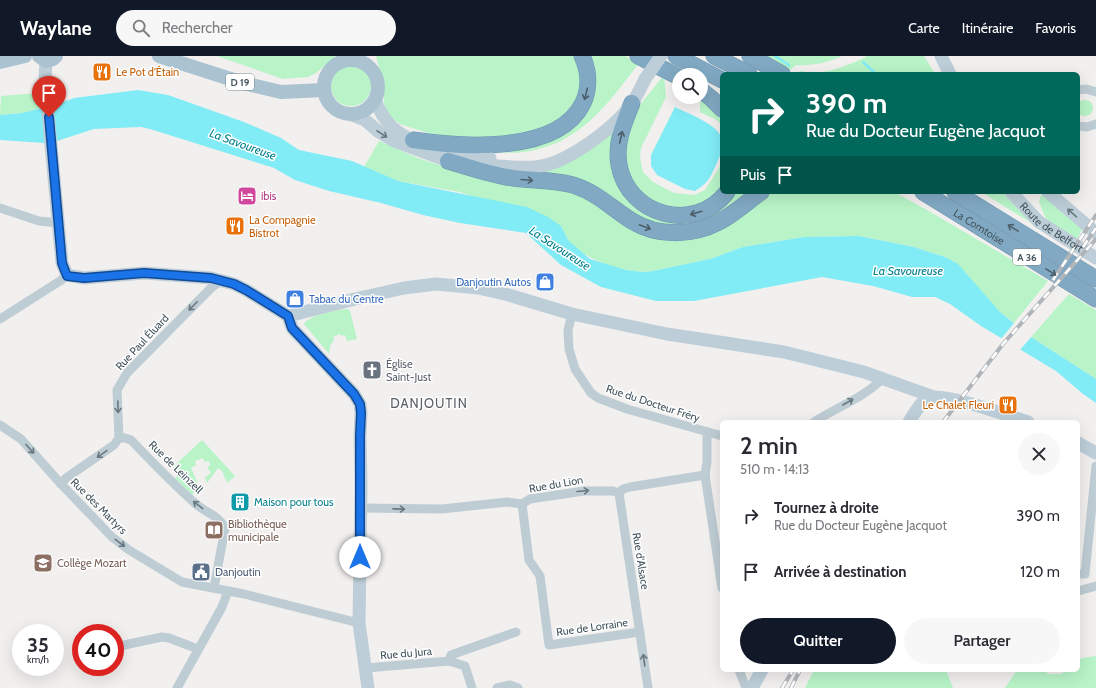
<!DOCTYPE html>
<html lang="fr">
<head>
<meta charset="utf-8">
<style>
	body { margin:0; font-family:Cabin,sans-serif; background:#f7f7f7; color:#2b2b33; height:100vh; display:flex; flex-direction:column; font-size:15px; white-space:nowrap }
	* { box-sizing:border-box; margin:0 }
	p { font-size:13px; color:#7c7c81 }
	.icon { flex:none; width:22px; height:22px; fill:none; stroke:currentColor; stroke-width:2; stroke-linecap:round; stroke-linejoin:round }
	.map { position:relative; flex:1; overflow:hidden }
	.side { position:absolute; left:720px; top:364px; width:360px; height:252px; display:flex; flex-direction:column; background:#fff; border-radius:6px; box-shadow:0 4px 16px #0002 }
	.side>* { flex:none }
	.top-card { position:absolute; left:720px; top:16px; width:360px; height:122px; border-radius:6px; box-shadow:0 4px 16px #0002; background:#00695c; color:#fff; overflow:hidden }
	.tools { position:absolute; left:672px; top:12px; display:grid; gap:8px }
	.tools a { display:grid; place-items:center; width:36px; height:36px; border-radius:50%; background:#fff; box-shadow:0 4px 16px #0002; font-size:20px }
	.speed { position:absolute; left:12px; top:568px; display:flex; gap:8px; font-size:20px; font-weight:700; text-align:center }
	.speed>* { display:grid; place-content:center; width:52px; height:52px; border-radius:50%; background:#fff; box-shadow:0 4px 16px #0002; line-height:1 }
	.speed small { font-size:10px; font-weight:400 }
	.speed .limit { border:6px solid #d22; background:#fff; color:#111 }
	.pin { position:absolute; display:grid; place-items:center; width:34px; height:34px; color:#fff; margin:-41px -17px; border-radius:50% 50% 50% 0; rotate:-45deg; box-shadow:0 0 4px #0007 }
	.pin .icon { rotate:45deg }
	.me { position:absolute; width:44px; margin:-22px; rotate:0deg; stroke-linejoin:round; filter:drop-shadow(0 0 3px #0008) }
	.turn { display:flex; align-items:center; gap:14px; height:84px; padding:0 20px; font-size:18px }
	.turn .icon { width:52px; height:52px; stroke-width:2.5 }
	.turn b { display:block; font-size:28px; line-height:34px }
	.then { display:flex; align-items:center; height:38px; padding:0 20px; background:#0003; gap:8px; font-size:15px }
	.round { display:grid; place-items:center; flex:none; width:42px; height:42px; border-radius:21px; background:#f7f7f7 }
	.head { display:flex; align-items:center; justify-content:space-between; height:68px; padding:0 20px }
	h1 { font-size:24px; font-weight:600; line-height:30px }
	.action { display:flex; gap:8px; margin-top:auto; padding:8px 20px }
	.action a { flex:1; height:46px; border-radius:24px; background:#111827; color:#fff; font-size:16px; font-weight:600; line-height:46px; text-align:center }
	.action a+a { background:#f7f7f7; color:#2b2b33 }
	ul { padding:0; list-style:none }
	li { display:flex; align-items:center; gap:12px; height:56px; padding:0 20px }
	li div { flex:1 }
	li b { display:block; font-size:15px }
	li em { font-style:normal }
	header { display:flex; align-items:center; gap:24px; box-sizing:border-box; height:56px; padding:0 20px; background:#111827; color:#fff }
	header strong { font-size:19px }
	nav { display:flex; gap:22px; margin-inline-start:auto; font-size:14px }
	.search { width:280px; height:36px; background:#f7f7f7; display:flex; align-items:center; gap:10px; box-sizing:border-box; padding:0 14px; border-radius:22px; color:#7c7c81; font-size:15px }
	.map>svg:first-child { display:block }
	.green { fill:#b8f4c8 }
	.water { fill:#81ecf6 }
	.pier { fill:#f2efef }
	.lines { fill:none; stroke-linecap:round; stroke-linejoin:round }
	.stream { stroke:#81ecf6; stroke-width:2.5 }
	.highway-casing { stroke:#6c94af; stroke-width:17 }
	.street { stroke:#beccd3; stroke-width:9 }
	.secondary { stroke:#bdced8; stroke-width:13 }
	.primary { stroke:#abc3d1; stroke-width:14 }
	.highway { stroke:#81a9c3; stroke-width:16 }
	.rail-casing { stroke:#b0b5ba; stroke-width:4 }
	.rail { stroke:#fff; stroke-width:2.5; stroke-dasharray:8; stroke-linecap:butt }
	.secondary-bridge { stroke:#bdced8; stroke-width:13 }
	.oneway { stroke:#4b5e69 }
	.oneway2 { stroke:#697a83 }
	.oneway3 { stroke:#697982 }
	.route-casing { stroke:#114b97; stroke-width:10 }
	.route { stroke:#1a73e8; stroke-width:7 }
	.labels { text-anchor:middle; dominant-baseline:central; stroke-width:3; stroke-linejoin:round; paint-order:stroke }
	.shield { fill:#fff; stroke:#7d898f; stroke-width:1 }
	.shield-label { font-size:10px; font-weight:bold; fill:#45565f }
	.food-label { font-size:11px; fill:#c56008; stroke:#fff; text-anchor:start }
	.hotel-label { font-size:11px; fill:#b23c85; stroke:#fff; text-anchor:start }
	.street-label { font-size:11px; fill:#45565f; stroke:#fff }
	.shop-label { font-size:11px; fill:#366cbe; stroke:#fff; text-anchor:end }
	.worship-label { font-size:11px; fill:#5b616d; stroke:#fff; text-anchor:start }
	.culture-label { font-size:11px; fill:#0d838f; stroke:#fff; text-anchor:start }
	.education-label { font-size:11px; fill:#785e54; stroke:#fff; text-anchor:start }
	.service-label { font-size:11px; fill:#4e5e75; stroke:#fff; text-anchor:start }
	.water-label { font-size:12px; font-style:italic; fill:#04828d; stroke:#fff }
	.quarter-label { font-size:13px; letter-spacing:1px; fill:#5b6065; stroke:#fff }
</style>
</head>
<body>
<header>
<strong>Waylane</strong>
<div class="search"><svg class="icon" aria-label="search" viewBox="0 0 24 24"><circle cx="10" cy="10" r="6"/><path d="M15 15l6 6"/></svg>Rechercher</div>
<nav><a>Carte</a><a>Itinéraire</a><a>Favoris</a></nav>
</header>
<div class="map">
<svg width="1096" height="632" viewBox="0 0 1096 632">
	<rect width="100%" height="100%" fill="#f2efef"/>
	<g class="green">
		<path d="M 217,0 L 336,0 L 316,17 L 308,21 L 283,23 Z"/>
		<path d="M 376,0 L 573,0 L 576,4 L 580,15 L 580,34 L 576,44 L 557,68 L 516,80 L 466,83 L 434,79 L 400,68 L 392,62 L 386,53 L 384,47 L 383,25 Z"/>
		<path d="M 589,0 L 625,0 L 639,7 C 608,48 579,89 524,96 C 511,98 495,96 482,95 L 574,68 Z"/>
		<path d="M 764,0 L 842,0 C 828,7 811,10 796,9 L 789,15 Z"/>
		<path d="M 867,0 L 924,0 L 935,18 L 798,18 L 801,15 C 803,15 807,17 810,17 C 826,18 853,8 867,0 Z"/>
		<circle cx="351" cy="30" r="20"/>
		<path d="M 664,19 L 666,41 L 641,92 L 640,102 L 643,116 L 653,126 L 674,137 L 694,139 L 705,134 L 722,107 L 722,132 L 704,147 L 684,152 L 669,150 L 656,146 L 643,138 L 631,126 L 624,104 L 625,85 L 639,50 Z"/>
		<path d="M 38,37 L 39,53 L 22,57 L 0,59 L 1,40 Z"/>
		<path d="M 703,42 L 722,61 L 722,70 L 717,64 L 700,56 L 700,47 Z"/>
		<circle cx="1085" cy="52" r="8"/>
		<path d="M 617,69 L 614,98 L 653,158 L 729,144 L 736,136 L 752,136 L 731,153 L 694,169 L 664,170 L 633,159 L 531,114 Z"/>
		<path d="M 379,85 L 418,102 L 445,111 L 583,139 L 657,181 L 748,153 L 770,136 L 894,136 L 927,154 L 1048,225 L 1014,267 L 1000,256 L 945,201 L 914,191 L 859,180 L 804,181 L 743,191 L 710,203 L 653,215 C 628,219 583,204 568,184 C 565,180 563,174 561,170 L 460,136 L 398,125 L 364,111 Z"/>
		<path d="M 981,136 L 1002,136 L 1033,168 Z"/>
		<path d="M 1041,139 L 1043,139 L 1082,173 L 1077,184 L 1049,165 L 1045,161 L 1039,146 Z"/>
		<path d="M 1069,238 L 1096,254 L 1096,323 L 1031,281 Z"/>
		<path d="M 345,253 L 348,253 L 350,255 L 357,283 L 347,285 L 345,279 L 341,280 L 340,278 L 333,281 L 334,284 L 330,290 L 329,298 L 304,268 C 309,259 335,255 345,253 Z"/>
		<path d="M 202,384 L 235,420 L 227,427 L 222,415 L 218,412 L 207,427 L 205,421 L 211,417 L 207,411 L 210,409 L 209,405 L 204,406 L 203,402 L 195,405 L 196,409 L 191,412 L 198,428 L 198,432 L 192,439 L 175,422 L 178,418 L 174,410 Z"/>
		<path d="M 1096,600 L 1096,632 L 1005,632 L 1017,614 L 1045,614 L 1048,618 L 1061,618 L 1067,614 L 1078,614 L 1078,605 L 1082,602 Z"/>
		<path d="M 814,614 L 946,614 L 953,632 L 805,632 Z"/>
	</g>
	<g class="water">
		<path d="M 138,34 L 168,39 L 244,66 L 281,82 L 299,94 L 352,105 L 398,125 L 527,151 L 548,161 L 561,170 L 568,184 L 590,203 L 626,214 L 644,216 L 653,215 L 710,203 L 743,191 L 804,181 L 859,180 L 914,191 L 945,201 L 958,208 L 1000,256 L 1031,281 L 1096,323 L 1096,347 L 1083,338 L 1056,315 L 981,270 L 950,248 L 935,241 L 912,241 L 873,230 L 822,221 L 694,245 L 656,245 L 601,231 L 561,209 L 526,177 L 460,167 L 423,159 L 381,147 L 329,135 L 295,124 L 274,112 L 150,73 L 141,71 L 94,73 L 57,85 L 44,87 L 0,84 L 0,59 L 22,57 L 42,52 L 53,50 L 74,42 Z"/>
		<path d="M 675,51 C 687,57 717,68 722,82 C 725,91 720,100 716,109 C 710,122 708,127 695,135 L 685,133 L 657,119 L 651,110 L 651,99 Z"/>
	</g>
	<path class="pier" d="M 1015,266 L 1032,280 L 1019,295 L 1000,284 Z"/>
	<g class="lines">
		<g class="stream">
			<path d="M 775,0 L 789,9"/>
			<path d="M 863,6 L 876,18"/>
			<path d="M 802,18 L 803,18"/>
		</g>
		<g class="highway-casing">
			<g id="highway">
				<path d="M 638,0 L 679,21"/>
				<path d="M 676,0 L 722,24"/>
				<path d="M 714,0 L 749,18"/>
				<path d="M 750,0 L 782,18"/>
				<path d="M 701,34 L 712,43 L 722,53"/>
				<path d="M 632,47 C 624,67 615,87 619,109 C 628,160 695,178 727,136"/>
				<path d="M 413,84 C 460,91 558,99 583,47 C 590,32 589,15 582,0"/>
				<path d="M 448,105 C 469,111 491,119 513,122 C 533,125 556,123 576,130 C 597,137 613,153 632,165 C 658,181 692,180 719,166 C 734,158 747,146 761,136"/>
				<path id="s2" d="M 923,136 L 1096,243"/>
				<path d="M 955,136 L 1096,223"/>
			</g>
		</g>
		<g class="street">
			<path d="M 1078,34 L 1086,33 L 1096,36"/>
			<path d="M 1078,70 L 1087,71 L 1096,68"/>
			<path d="M 0,152 L 39,165 L 59,167"/>
			<path d="M 572,258 L 568,274 L 569,293 L 575,313 L 591,337 L 598,342 L 627,353 L 722,380"/>
			<path d="M 0,263 L 60,225 L 67,219"/>
			<path d="M 814,366 C 835,352 865,341 882,323"/>
			<path d="M 0,369 L 21,383 L 61,428 L 112,481 L 129,494 L 182,526 L 244,538 L 359,567"/>
			<path d="M 707,376 L 707,406 L 705,419 L 722,532"/>
			<path d="M 119,382 L 117,334 L 127,317 L 212,231 L 222,224"/>
			<path d="M 61,428 L 66,422 L 114,389 L 119,382 L 125,382 L 131,384 C 152,406 174,429 197,449 C 207,457 219,460 225,472 L 214,532"/>
			<path d="M 619,437 L 648,632"/>
			<path d="M 619,437 L 623,433 L 630,431 L 705,419"/>
			<path d="M 522,448 L 529,504 L 540,520 L 549,589 L 640,576"/>
			<path d="M 360,452 L 442,453 L 507,446 L 522,448 L 530,443 L 584,435 L 613,435 L 619,437"/>
			<path d="M 1078,518 L 1085,518 L 1096,410"/>
			<path d="M 1078,535 L 1096,530"/>
			<path d="M 115,591 L 162,581 L 169,582 L 198,593"/>
			<path d="M 449,605 L 465,610 L 472,632"/>
			<path d="M 366,612 L 449,605 L 451,599 L 516,576"/>
			<path d="M 739,614 L 746,632"/>
			<path d="M 177,632 L 222,551 L 228,535"/>
			<path d="M 497,632 L 510,629 L 518,632"/>
		</g>
		<g class="secondary">
			<path d="M 941,0 L 950,18"/>
			<path d="M 46,5 L 45,25 L 62,207 L 67,219 L 84,222 L 144,217 L 211,222 L 234,228 L 246,234 L 288,260 L 292,272 L 354,338 L 360,348 L 361,357 L 360,380 L 361,428 L 359,567 L 368,632"/>
			<path d="M 375,44 C 384,66 395,78 418,86"/>
			<path d="M 349,58 L 365,64 L 379,76 L 394,85 L 448,105 L 457,106"/>
			<path d="M 446,94 L 465,99 L 490,102"/>
			<path d="M 477,108 C 495,110 516,112 535,111 C 565,109 615,72 632,47 C 637,40 641,31 645,23"/>
			<path id="s1" d="M 1011,136 L 1039,166 L 1096,202"/>
			<path d="M 1048,136 L 1096,177"/>
			<path d="M 288,260 L 355,243 L 404,232 L 436,228 L 478,232 L 505,238 L 572,258 L 667,278 L 784,296 L 864,316 L 934,341"/>
			<path d="M 909,366 C 914,358 920,346 929,342 C 945,336 1009,360 1028,366"/>
			<path d="M 1078,387 L 1096,397"/>
			<path d="M 752,632 L 762,614"/>
		</g>
		<g class="primary">
			<path d="M 39,0 L 46,5 L 53,3 L 56,0"/>
			<path d="M 159,0 L 243,27 L 281,36 L 324,34"/>
			<circle cx="351" cy="31" r="27"/>
			<path d="M 0,6 L 25,0"/>
		</g>
		<use href="#highway" class="highway"/>
		<g class="rail-casing">
			<g id="rail">
				<path d="M 1083,191 L 1096,172"/>
				<path d="M 1053,224 L 1096,159"/>
				<path d="M 943,366 L 1003,288 L 1096,183"/>
				<path d="M 782,632 L 793,614"/>
				<path d="M 791,632 L 800,614"/>
			</g>
		</g>
		<use href="#rail" class="rail"/>
		<path class="secondary-bridge" d="M 645,23 L 661,0"/>
	</g>
	<defs><path id="oneway-shaft" d="M-6 0H5M1.5-3L5.5 0L1.5 3" fill="none" stroke-width="1.6" stroke-linecap="round" stroke-linejoin="round"/></defs>
	<g class="oneway">
		<use href="#oneway-shaft" transform="translate(586 38) rotate(104)"/>
		<use href="#oneway-shaft" transform="translate(621 81) rotate(-77)"/>
		<use href="#oneway-shaft" transform="translate(527 124) rotate(5)"/>
		<use href="#oneway-shaft" transform="translate(696 157) rotate(164)"/>
		<use href="#oneway-shaft" transform="translate(645 171) rotate(21)"/>
		<use href="#oneway-shaft" transform="translate(1013 172) rotate(-148)"/>
		<use href="#oneway-shaft" transform="translate(1051 216) rotate(32)"/>
	</g>
	<g class="oneway2">
		<use href="#oneway-shaft" transform="translate(382 78) rotate(33)"/>
		<use href="#oneway-shaft" transform="translate(1072 157) rotate(-139)"/>
	</g>
	<g class="oneway3">
		<use href="#oneway-shaft" transform="translate(193 250) rotate(135)"/>
		<use href="#oneway-shaft" transform="translate(848 346) rotate(-30)"/>
		<use href="#oneway-shaft" transform="translate(118 351) rotate(88)"/>
		<use href="#oneway-shaft" transform="translate(30 393) rotate(48)"/>
		<use href="#oneway-shaft" transform="translate(102 398) rotate(145)"/>
		<use href="#oneway-shaft" transform="translate(583 435) rotate(-5)"/>
		<use href="#oneway-shaft" transform="translate(198 449) rotate(-142)"/>
		<use href="#oneway-shaft" transform="translate(399 453) rotate(1)"/>
		<use href="#oneway-shaft" transform="translate(120 487) rotate(37)"/>
		<use href="#oneway-shaft" transform="translate(644 604) rotate(-98)"/>
	</g>
	<g class="lines">
		<g class="route-casing">
			<path id="route" d="M 49,61 L 62,207 L 67,220 L 84,222 L 144,217 L 211,222 L 234,228 L 246,234 L 288,260 L 292,272 L 354,338 L 360,348 L 361,357 L 360,380 L 360,501"/>
		</g>
		<use href="#route" class="route"/>
	</g>
	<defs>
		<g id="restaurant-square" transform="scale(1)"><rect x="-9" y="-9" width="18" height="18" rx="4" fill="#e8710a" stroke="#fff"/><path d="M-5-6h1v4h1v-4h1v4h1v-4h1v5L-1.5 .5V6h-2V.5L-5-1ZM5-6V6H3V1.5H1.5Q1.5-4 5-6Z" fill="#fff"/></g>
		<g id="hotel-square" transform="scale(1)"><rect x="-9" y="-9" width="18" height="18" rx="4" fill="#d1479c" stroke="#fff"/><path d="M-6-4.5h1.5V1H6V5H4.5V3h-9V5H-6ZM-4 0a1.8 1.8 0 1 1 3.6 0ZM.5 0V-2.5h3Q6-2.5 6 0Z" fill="#fff"/></g>
		<g id="shop-square" transform="scale(1)"><rect x="-9" y="-9" width="18" height="18" rx="4" fill="#3f7fe0" stroke="#fff"/><path d="M-5-2.5h2.3a2.7 3.5 0 0 1 5.4 0H5L5.5 6h-11ZM-1.5-2.5h3a1.5 2.3 0 0 0-3 0Z" fill="#fff"/></g>
		<g id="church-square" transform="scale(1)"><rect x="-9" y="-9" width="18" height="18" rx="4" fill="#6b7280" stroke="#fff"/><path d="M-1.2-6h2.4v3.5h3.3v2.4h-3.3V6h-2.4V-.1h-3.3v-2.4h3.3Z" fill="#fff"/></g>
		<g id="building-square" transform="scale(1)"><rect x="-9" y="-9" width="18" height="18" rx="4" fill="#0f9aa8" stroke="#fff"/><path d="M-4-6H4V6H1V3H-1V6H-4ZM-2.5-4.3h1.7v1.8h-1.7ZM.8-4.3h1.7v1.8H.8ZM-2.5-1h1.7V.8h-1.7ZM.8-1h1.7V.8H.8Z" fill="#fff"/></g>
		<g id="library-square" transform="scale(1)"><rect x="-9" y="-9" width="18" height="18" rx="4" fill="#8d6e63" stroke="#fff"/><path d="M-6-4Q-3-5.5-.7-3.5V5Q-3 3-6 4ZM6-4Q3-5.5 .7-3.5V5Q3 3 6 4Z" fill="#fff"/></g>
		<g id="school-square" transform="scale(1)"><rect x="-9" y="-9" width="18" height="18" rx="4" fill="#8d6e63" stroke="#fff"/><path d="M0-5L7-2L0 1L-7-2ZM-4 1L0 2.5L4 1V4Q0 6-4 4Z" fill="#fff"/></g>
		<g id="civic-square" transform="scale(1)"><rect x="-9" y="-9" width="18" height="18" rx="4" fill="#5c6f8a" stroke="#fff"/><path d="M-.6-6.5H3V-4.5H.6V-3L4-1V1h2V6H-6V1h2V-1L-.6-3ZM-1.2 2.5V6h2.4V2.5Z" fill="#fff"/></g>
	</defs>
	<g fill-rule="evenodd">
		<use href="#restaurant-square" x="102" y="16"/>
		<use href="#hotel-square" x="247" y="140"/>
		<use href="#restaurant-square" x="235" y="170"/>
		<use href="#shop-square" x="545" y="226"/>
		<use href="#shop-square" x="295" y="243"/>
		<use href="#church-square" x="372" y="314"/>
		<use href="#restaurant-square" x="1008" y="349"/>
		<use href="#building-square" x="240" y="446"/>
		<use href="#library-square" x="214" y="474"/>
		<use href="#school-square" x="43" y="507"/>
		<use href="#civic-square" x="201" y="516"/>
	</g>
	<g class="labels">
		<g class="shield">
			<rect x="226" y="18" width="28" height="16" rx="3"/>
			<rect x="1013" y="193" width="28" height="16" rx="3"/>
		</g>
		<g class="shield-label">
			<text x="240" y="26">D 19</text>
			<text x="1027" y="201">A 36</text>
		</g>
		<g class="food-label">
			<text x="116" y="16">Le Pot d'Étain</text>
			<text x="249" y="164">La Compagnie<tspan x="249" dy="13">Bistrot</tspan></text>
			<text x="994" y="349" text-anchor="end">Le Chalet Fleuri</text>
		</g>
		<g class="hotel-label">
			<text x="261" y="140">ibis</text>
		</g>
		<g class="street-label">
			<text stroke="none"><textPath href="#s1" startOffset="54">Route de Belfort</textPath></text>
			<text stroke="none"><textPath href="#s2" startOffset="66">La Comtoise</textPath></text>
			<text transform="translate(142 286) rotate(-47)">Rue Paul Éluard</text>
			<text transform="translate(653 347) rotate(18)">Rue du Docteur Fréry</text>
			<text transform="translate(176 411) rotate(44)">Rue de Leinzell</text>
			<text transform="translate(556 428) rotate(-10)">Rue du Lion</text>
			<text transform="translate(99 450) rotate(45)">Rue des Martyrs</text>
			<text transform="translate(641 505) rotate(81)">Rue d'Alsace</text>
			<text transform="translate(592 571) rotate(-8)">Rue de Lorraine</text>
			<text transform="translate(406 597) rotate(-5)">Rue du Jura</text>
		</g>
		<g class="shop-label">
			<text x="531" y="226">Danjoutin Autos</text>
			<text x="309" y="243" text-anchor="start">Tabac du Centre</text>
		</g>
		<g class="worship-label">
			<text x="386" y="308">Église<tspan x="386" dy="13">Saint-Just</tspan></text>
		</g>
		<g class="culture-label">
			<text x="254" y="446">Maison pour tous</text>
		</g>
		<g class="education-label">
			<text x="228" y="468">Bibliothèque<tspan x="228" dy="13">municipale</tspan></text>
			<text x="57" y="507">Collège Mozart</text>
		</g>
		<g class="service-label">
			<text x="215" y="516">Danjoutin</text>
		</g>
		<g class="water-label">
			<text transform="translate(243 88) rotate(20)">La Savoureuse</text>
			<text transform="translate(560 192) rotate(33)">La Savoureuse</text>
			<text x="908" y="214">La Savoureuse</text>
		</g>
		<g class="quarter-label">
			<text x="429" y="347">DANJOUTIN</text>
		</g>
	</g>
</svg>
<div class="tools">
<a><svg class="icon" aria-label="search" viewBox="0 0 24 24"><circle cx="10" cy="10" r="6"/><path d="M15 15l6 6"/></svg></a>
</div>
<div class="speed"><div>35<small>km/h</small></div><div class="limit">40</div></div>
<div class="pin" style="left:49px;top:61px;background:#d93025"><svg class="icon" aria-label="arrive" viewBox="0 0 24 24"><path d="M6 21V4h12l-3 4 3 4H6"/></svg></div>
<svg class="me" style="left:360px;top:501px" viewBox="-20 -20 40 40"><circle r="19" fill="#fff"/><path d="M0-13L10 11 0 6-10 11z" fill="#1a73e8"/></svg>
<div class="top-card">
<div class="turn"><svg class="icon" aria-label="right" viewBox="0 0 24 24"><path d="M7 20v-9h11M14 6l5 5-5 5"/></svg><div><b>390 m</b>Rue du Docteur Eugène Jacquot</div></div>
<div class="then">Puis<svg class="icon" aria-label="arrive" viewBox="0 0 24 24"><path d="M6 21V4h12l-3 4 3 4H6"/></svg></div>
</div>
<section class="side">
<div class="head"><div><h1>2 min</h1><p>510 m · 14:13</p></div><a class="round"><svg class="icon" aria-label="close" viewBox="0 0 24 24"><path d="M6 6l12 12M18 6L6 18"/></svg></a></div>
<ul>
<li><svg class="icon" aria-label="right" viewBox="0 0 24 24"><path d="M7 20v-9h11M14 6l5 5-5 5"/></svg><div><b>Tournez à droite</b><p>Rue du Docteur Eugène Jacquot</p></div><em>390 m</em></li>
<li><svg class="icon" aria-label="arrive" viewBox="0 0 24 24"><path d="M6 21V4h12l-3 4 3 4H6"/></svg><div><b>Arrivée à destination</b></div><em>120 m</em></li>
</ul>
<div class="action"><a>Quitter</a><a>Partager</a></div>
</section>
</div>
</body>
</html>
